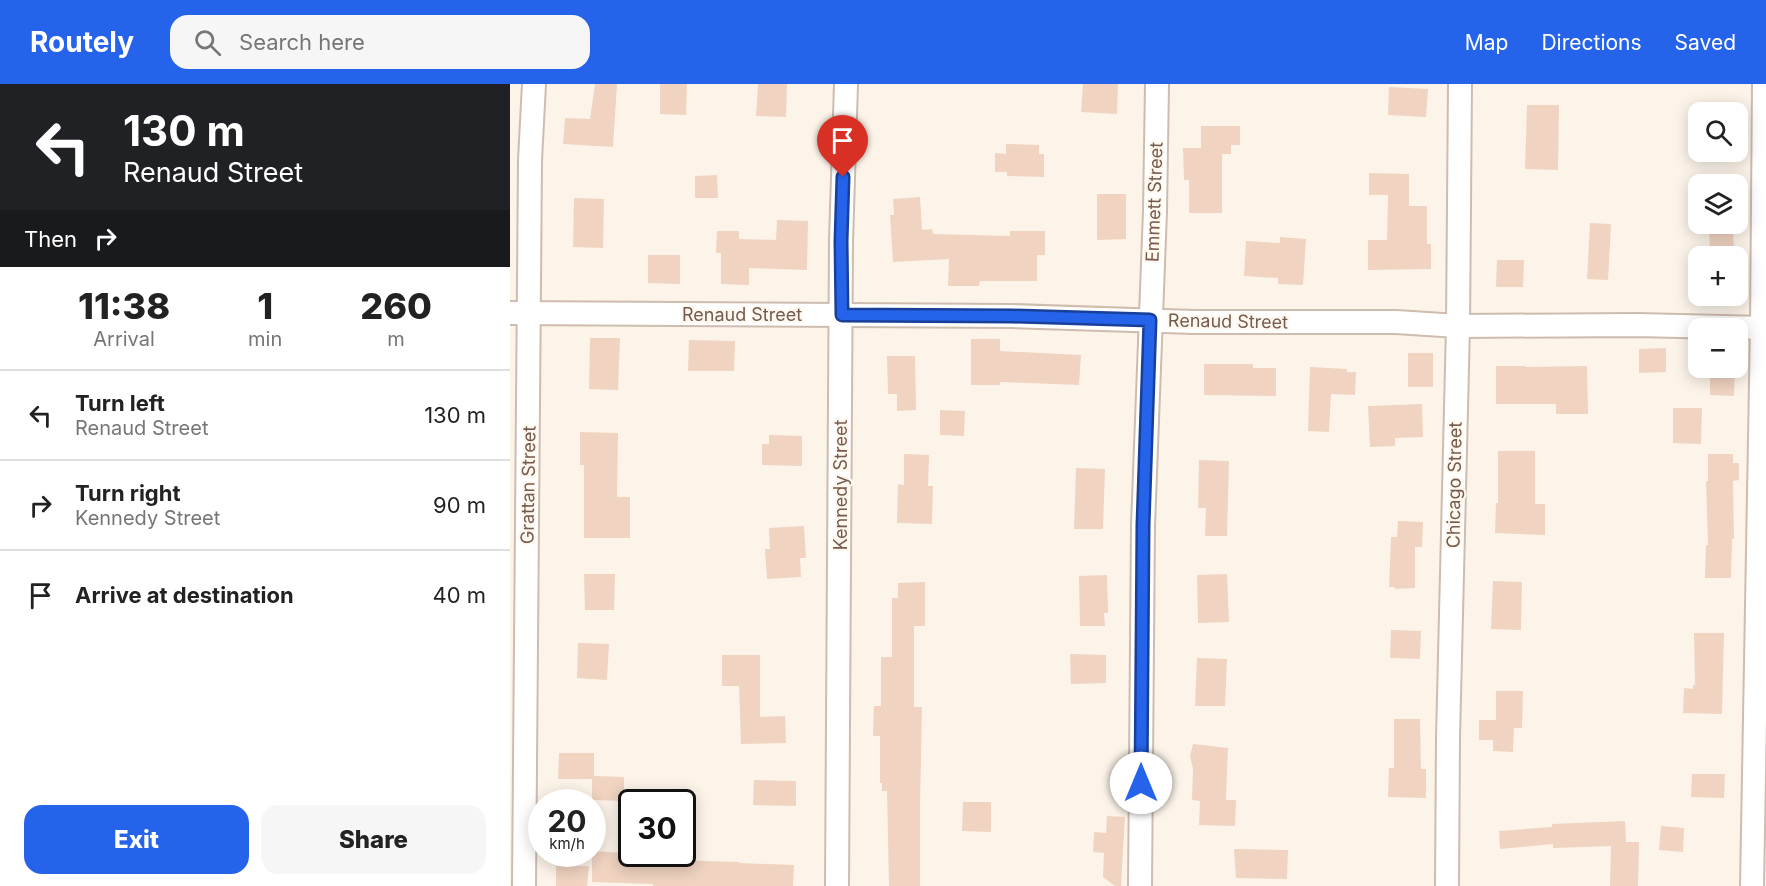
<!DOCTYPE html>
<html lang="en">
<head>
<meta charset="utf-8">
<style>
	body { margin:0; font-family:Inter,sans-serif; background:#f6f6f6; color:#222; height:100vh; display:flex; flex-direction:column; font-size:22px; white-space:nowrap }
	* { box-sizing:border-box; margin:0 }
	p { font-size:20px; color:#767676 }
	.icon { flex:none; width:33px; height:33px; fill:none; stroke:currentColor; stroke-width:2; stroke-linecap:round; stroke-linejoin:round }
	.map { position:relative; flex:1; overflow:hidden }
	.panel { display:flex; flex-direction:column; background:#fff; width:510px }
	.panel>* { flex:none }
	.guide { background:#202124; color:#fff; overflow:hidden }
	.buttons { position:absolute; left:1178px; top:18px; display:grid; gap:12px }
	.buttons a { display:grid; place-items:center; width:60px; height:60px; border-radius:12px; background:#fff; box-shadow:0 3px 15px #0003; font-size:30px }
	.speed { position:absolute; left:18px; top:705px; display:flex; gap:12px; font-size:30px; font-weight:700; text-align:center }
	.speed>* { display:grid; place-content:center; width:78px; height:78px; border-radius:50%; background:#fff; box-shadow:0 3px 15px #0003; line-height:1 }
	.speed small { font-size:15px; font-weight:400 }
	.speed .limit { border:3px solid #111; border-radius:9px; background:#fff; color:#111 }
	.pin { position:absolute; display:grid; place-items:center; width:51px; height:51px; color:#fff; margin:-62px -26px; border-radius:50% 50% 50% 0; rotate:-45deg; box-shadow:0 0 6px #0007 }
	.pin .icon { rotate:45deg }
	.me { position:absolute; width:66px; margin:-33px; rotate:0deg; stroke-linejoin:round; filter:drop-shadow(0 0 4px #0008) }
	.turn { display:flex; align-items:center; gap:21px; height:126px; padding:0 24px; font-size:27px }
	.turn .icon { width:78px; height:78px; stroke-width:2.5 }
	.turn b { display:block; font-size:42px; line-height:51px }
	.then { display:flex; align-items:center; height:57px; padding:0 24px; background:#0003; gap:12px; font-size:22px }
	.eta { display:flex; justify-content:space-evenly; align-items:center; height:102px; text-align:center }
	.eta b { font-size:36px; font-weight:800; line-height:42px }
	.button { display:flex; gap:12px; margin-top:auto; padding:12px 24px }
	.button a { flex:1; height:69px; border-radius:18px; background:#2563eb; color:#fff; font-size:24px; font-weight:800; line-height:69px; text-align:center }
	.button a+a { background:#f6f6f6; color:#222 }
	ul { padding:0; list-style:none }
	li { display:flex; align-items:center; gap:18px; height:90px; padding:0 24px; border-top:2px solid #e0e0e0 }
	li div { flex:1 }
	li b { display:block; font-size:22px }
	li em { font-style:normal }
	header { display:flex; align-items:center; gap:36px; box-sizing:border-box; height:84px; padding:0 30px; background:#2563eb; color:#fff }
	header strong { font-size:28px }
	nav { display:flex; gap:33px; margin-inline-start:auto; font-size:21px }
	.search { width:420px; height:54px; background:#f6f6f6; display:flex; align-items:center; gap:15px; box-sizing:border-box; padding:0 21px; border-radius:18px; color:#767676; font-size:22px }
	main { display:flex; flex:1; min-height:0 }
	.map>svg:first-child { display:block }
	.building { fill:#f0d3c1 }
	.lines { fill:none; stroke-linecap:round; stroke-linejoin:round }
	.minor-casing { stroke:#cebcaf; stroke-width:26 }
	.minor { stroke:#fff; stroke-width:22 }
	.route-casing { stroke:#184099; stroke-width:15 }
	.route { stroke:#2563eb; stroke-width:10 }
	.labels { text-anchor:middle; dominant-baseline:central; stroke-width:4.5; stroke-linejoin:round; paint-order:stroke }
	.street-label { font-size:18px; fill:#755b4d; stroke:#fef8ef }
</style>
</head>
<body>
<header>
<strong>Routely</strong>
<div class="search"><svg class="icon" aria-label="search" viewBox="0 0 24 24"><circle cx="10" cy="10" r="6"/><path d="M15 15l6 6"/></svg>Search here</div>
<nav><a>Map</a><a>Directions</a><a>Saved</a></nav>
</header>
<main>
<section class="panel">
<div class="guide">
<div class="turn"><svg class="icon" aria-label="left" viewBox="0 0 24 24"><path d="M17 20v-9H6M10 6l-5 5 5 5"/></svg><div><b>130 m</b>Renaud Street</div></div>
<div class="then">Then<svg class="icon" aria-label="right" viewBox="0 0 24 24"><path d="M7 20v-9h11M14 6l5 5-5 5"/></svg></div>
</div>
<div class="eta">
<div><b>11:38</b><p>Arrival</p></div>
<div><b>1</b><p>min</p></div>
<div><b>260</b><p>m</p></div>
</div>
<ul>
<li><svg class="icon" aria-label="left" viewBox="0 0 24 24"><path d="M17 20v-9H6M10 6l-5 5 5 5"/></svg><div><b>Turn left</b><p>Renaud Street</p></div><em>130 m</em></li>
<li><svg class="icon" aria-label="right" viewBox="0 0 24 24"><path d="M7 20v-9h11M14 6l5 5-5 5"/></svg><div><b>Turn right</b><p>Kennedy Street</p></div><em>90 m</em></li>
<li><svg class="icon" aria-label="arrive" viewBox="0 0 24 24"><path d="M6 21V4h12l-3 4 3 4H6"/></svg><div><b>Arrive at destination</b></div><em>40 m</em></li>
</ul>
<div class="button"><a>Exit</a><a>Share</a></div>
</section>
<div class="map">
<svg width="1256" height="802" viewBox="0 0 1256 802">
	<rect width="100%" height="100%" fill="#fcf4e9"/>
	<g class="building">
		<path d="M 85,0 L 107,0 L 103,63 L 53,60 L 55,34 L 80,35 Z"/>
		<path d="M 150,0 L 177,0 L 176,31 L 150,30 Z"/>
		<path d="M 248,0 L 277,0 L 276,33 L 246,32 Z"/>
		<path d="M 573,0 L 608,0 L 607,30 L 571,28 Z"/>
		<path d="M 879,3 L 918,5 L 916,33 L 878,31 Z"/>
		<path d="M 1017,21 L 1049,21 L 1048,86 L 1015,85 Z"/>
		<path d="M 691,42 L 730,42 L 730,61 L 721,61 L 721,70 L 712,70 L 712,129 L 679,129 L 679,96 L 674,96 L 673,64 L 691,64 Z"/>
		<path d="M 496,60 L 529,61 L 529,70 L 534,70 L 534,93 L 497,92 L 497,88 L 485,88 L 485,69 L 496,70 Z"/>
		<path d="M 859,89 L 899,90 L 899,122 L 917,122 L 917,160 L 921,160 L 921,185 L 858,186 L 858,156 L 877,156 L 878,111 L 859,111 Z"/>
		<path d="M 207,91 L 208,114 L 185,114 L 185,92 Z"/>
		<path d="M 587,110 L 616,110 L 616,155 L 587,156 Z"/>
		<path d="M 410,113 L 412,146 L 422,145 L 423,150 L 500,152 L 500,147 L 535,147 L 535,171 L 527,171 L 527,197 L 470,197 L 469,202 L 438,202 L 439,175 L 383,178 L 380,131 L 384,131 L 383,115 Z"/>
		<path d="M 64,114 L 94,115 L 93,164 L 63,163 Z"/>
		<path d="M 267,136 L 298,137 L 297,186 L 239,184 L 239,201 L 211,200 L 211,169 L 206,169 L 207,147 L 229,147 L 229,155 L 266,156 Z"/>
		<path d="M 1080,139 L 1101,140 L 1098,196 L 1077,195 Z"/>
		<path d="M 1199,140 L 1223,140 L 1224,172 L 1200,172 Z"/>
		<path d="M 770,153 L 796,155 L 793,201 L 768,200 L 768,194 L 734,192 L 736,157 L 770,159 Z"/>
		<path d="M 138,171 L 170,171 L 170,200 L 138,199 Z"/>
		<path d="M 987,176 L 1014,176 L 1013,203 L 986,203 Z"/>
		<path d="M 80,254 L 110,254 L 108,306 L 79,305 Z"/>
		<path d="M 461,255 L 490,255 L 490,267 L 571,271 L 569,301 L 490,298 L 490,301 L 461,301 Z"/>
		<path d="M 179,256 L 225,257 L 224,287 L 178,287 Z"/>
		<path d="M 1156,264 L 1156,288 L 1129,289 L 1129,265 Z"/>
		<rect x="898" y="269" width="25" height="34"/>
		<path d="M 377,272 L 405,272 L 406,326 L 387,327 L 387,310 L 378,310 Z"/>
		<path d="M 694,280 L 743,280 L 743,284 L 766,284 L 766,312 L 694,311 Z"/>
		<path d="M 986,282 L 1016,282 L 1016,283 L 1077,282 L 1078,330 L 1046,330 L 1046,320 L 986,320 Z"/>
		<path d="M 800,283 L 837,285 L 837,288 L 846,288 L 845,311 L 821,310 L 819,348 L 798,347 Z"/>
		<path d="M 1200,284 L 1225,284 L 1224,312 L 1200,311 Z"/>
		<path d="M 912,320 L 913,353 L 885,354 L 885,362 L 860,363 L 858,322 Z"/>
		<path d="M 1163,324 L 1192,324 L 1191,360 L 1163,359 Z"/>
		<path d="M 430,326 L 455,327 L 454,352 L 430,351 Z"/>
		<path d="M 70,348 L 108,349 L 107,413 L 120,413 L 120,454 L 74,454 L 74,381 L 70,381 Z"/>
		<path d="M 259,351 L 292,352 L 292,382 L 252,381 L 252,360 L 259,360 Z"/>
		<path d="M 988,367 L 1025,367 L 1025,420 L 1035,420 L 1035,451 L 985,449 L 986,419 L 988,419 Z"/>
		<path d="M 394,370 L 419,371 L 418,402 L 423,402 L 422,440 L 387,439 L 388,400 L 394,401 Z"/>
		<path d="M 1198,370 L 1223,370 L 1223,379 L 1229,379 L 1229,396 L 1223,397 L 1224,455 L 1222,455 L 1221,494 L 1195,494 L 1196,461 L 1198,461 L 1196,397 L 1198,397 Z"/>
		<path d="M 689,376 L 719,377 L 717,452 L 695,452 L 696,424 L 688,424 Z"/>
		<path d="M 566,384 L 595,385 L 593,445 L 564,445 Z"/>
		<path d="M 888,437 L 913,438 L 912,463 L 905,463 L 905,504 L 885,505 L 885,503 L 879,503 L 881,453 L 887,453 Z"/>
		<path d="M 294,442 L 296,474 L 290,474 L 291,493 L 257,495 L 255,465 L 260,465 L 259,444 Z"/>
		<path d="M 74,490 L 105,490 L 104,526 L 75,526 Z"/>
		<path d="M 717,490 L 719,538 L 688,539 L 687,491 Z"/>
		<path d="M 597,491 L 598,529 L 594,529 L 595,542 L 570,542 L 569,492 Z"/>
		<path d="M 983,497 L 1012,498 L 1011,546 L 981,545 Z"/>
		<path d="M 415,498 L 415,542 L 404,542 L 404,623 L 412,623 L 410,723 L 410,802 L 379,802 L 377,707 L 372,707 L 372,699 L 370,699 L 370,652 L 363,652 L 364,622 L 371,622 L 371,573 L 382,573 L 382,514 L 388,514 L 388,499 Z"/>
		<path d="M 881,546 L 911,547 L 910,575 L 880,574 Z"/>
		<path d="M 1184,549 L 1214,549 L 1212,630 L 1173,629 L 1174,604 L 1183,605 L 1183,601 L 1185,601 Z"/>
		<path d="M 68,559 L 99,560 L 97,596 L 67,594 Z"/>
		<path d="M 560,570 L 596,571 L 596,599 L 561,600 Z"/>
		<path d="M 212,571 L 250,571 L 250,633 L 275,632 L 276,659 L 231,660 L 229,602 L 212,602 Z"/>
		<path d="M 687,574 L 717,575 L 715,622 L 685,622 Z"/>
		<path d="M 986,607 L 1013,607 L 1012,644 L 1004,644 L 1003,668 L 983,667 L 983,656 L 969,656 L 969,636 L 986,636 Z"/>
		<path d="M 884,635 L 910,635 L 911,685 L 916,685 L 916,714 L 878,713 L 879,684 L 884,684 Z"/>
		<path d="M 683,660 L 718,664 L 716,716 L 726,716 L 725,742 L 689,741 L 690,717 L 682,716 L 683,685 L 680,672 Z"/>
		<path d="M 49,669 L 84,669 L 84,692 L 114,693 L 114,717 L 82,716 L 82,695 L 48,695 Z"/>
		<path d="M 1182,690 L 1215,690 L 1214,714 L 1181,713 Z"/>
		<path d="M 244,696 L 286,697 L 286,722 L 243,721 Z"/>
		<path d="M 453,718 L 481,718 L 481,748 L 452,747 Z"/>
		<path d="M 597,732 L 615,733 L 611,802 L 605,802 L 593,793 L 594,769 L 583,768 L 584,748 L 596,749 Z"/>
		<path d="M 1115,737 L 1116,758 L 1129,758 L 1128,802 L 1100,802 L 1101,762 L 1043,764 L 1043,760 L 990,765 L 989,747 L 1042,743 L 1042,740 Z"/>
		<path d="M 1151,742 L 1174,744 L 1173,768 L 1149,766 Z"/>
		<path d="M 724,765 L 778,766 L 777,795 L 726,794 Z"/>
		<path d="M 82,767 L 131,770 L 131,775 L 229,778 L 229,779 L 284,781 L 283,802 L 143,802 L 143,800 L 82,798 Z"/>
		<path d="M 46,782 L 79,782 L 77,802 L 46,802 Z"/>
	</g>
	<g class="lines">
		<g class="minor-casing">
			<g id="minor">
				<path d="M 0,229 L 502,232 L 684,238 L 886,238 L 948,242 L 1127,241 L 1256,244"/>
				<path d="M 14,802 L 20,76 L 24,0"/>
				<path d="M 327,802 L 331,157 L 336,0"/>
				<path d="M 630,802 L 633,441 L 645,127 L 647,0"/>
				<path d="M 937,802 L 938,654 L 948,242 L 950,0"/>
				<path d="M 1242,802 L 1252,243 L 1254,0"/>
			</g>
		</g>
		<use href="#minor" class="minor"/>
	</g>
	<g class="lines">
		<g class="route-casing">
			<path id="route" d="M 333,93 L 331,157 L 332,231 L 502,232 L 640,236 L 633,441 L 631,699"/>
		</g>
		<use href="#route" class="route"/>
	</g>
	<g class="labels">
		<g class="street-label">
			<text transform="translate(644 118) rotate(-88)">Emmett Street</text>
			<text x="232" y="230">Renaud Street</text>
			<text transform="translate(718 237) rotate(1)">Renaud Street</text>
			<text transform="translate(18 401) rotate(-89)">Grattan Street</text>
			<text transform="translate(330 401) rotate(-90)">Kennedy Street</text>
			<text transform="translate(944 401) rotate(-89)">Chicago Street</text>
		</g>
	</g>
</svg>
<div class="buttons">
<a><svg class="icon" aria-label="search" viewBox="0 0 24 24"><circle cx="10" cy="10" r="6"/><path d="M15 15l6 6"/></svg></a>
<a><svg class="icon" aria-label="layers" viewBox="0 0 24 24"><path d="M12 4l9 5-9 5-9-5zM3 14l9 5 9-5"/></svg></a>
<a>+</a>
<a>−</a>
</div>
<div class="speed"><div>20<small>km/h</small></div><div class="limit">30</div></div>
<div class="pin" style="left:333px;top:93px;background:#d93025"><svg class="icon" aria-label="arrive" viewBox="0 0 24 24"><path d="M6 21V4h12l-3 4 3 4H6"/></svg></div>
<svg class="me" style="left:631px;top:699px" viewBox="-20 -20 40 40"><circle r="19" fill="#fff"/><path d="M0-13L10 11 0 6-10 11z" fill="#2563eb"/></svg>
</div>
</main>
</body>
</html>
